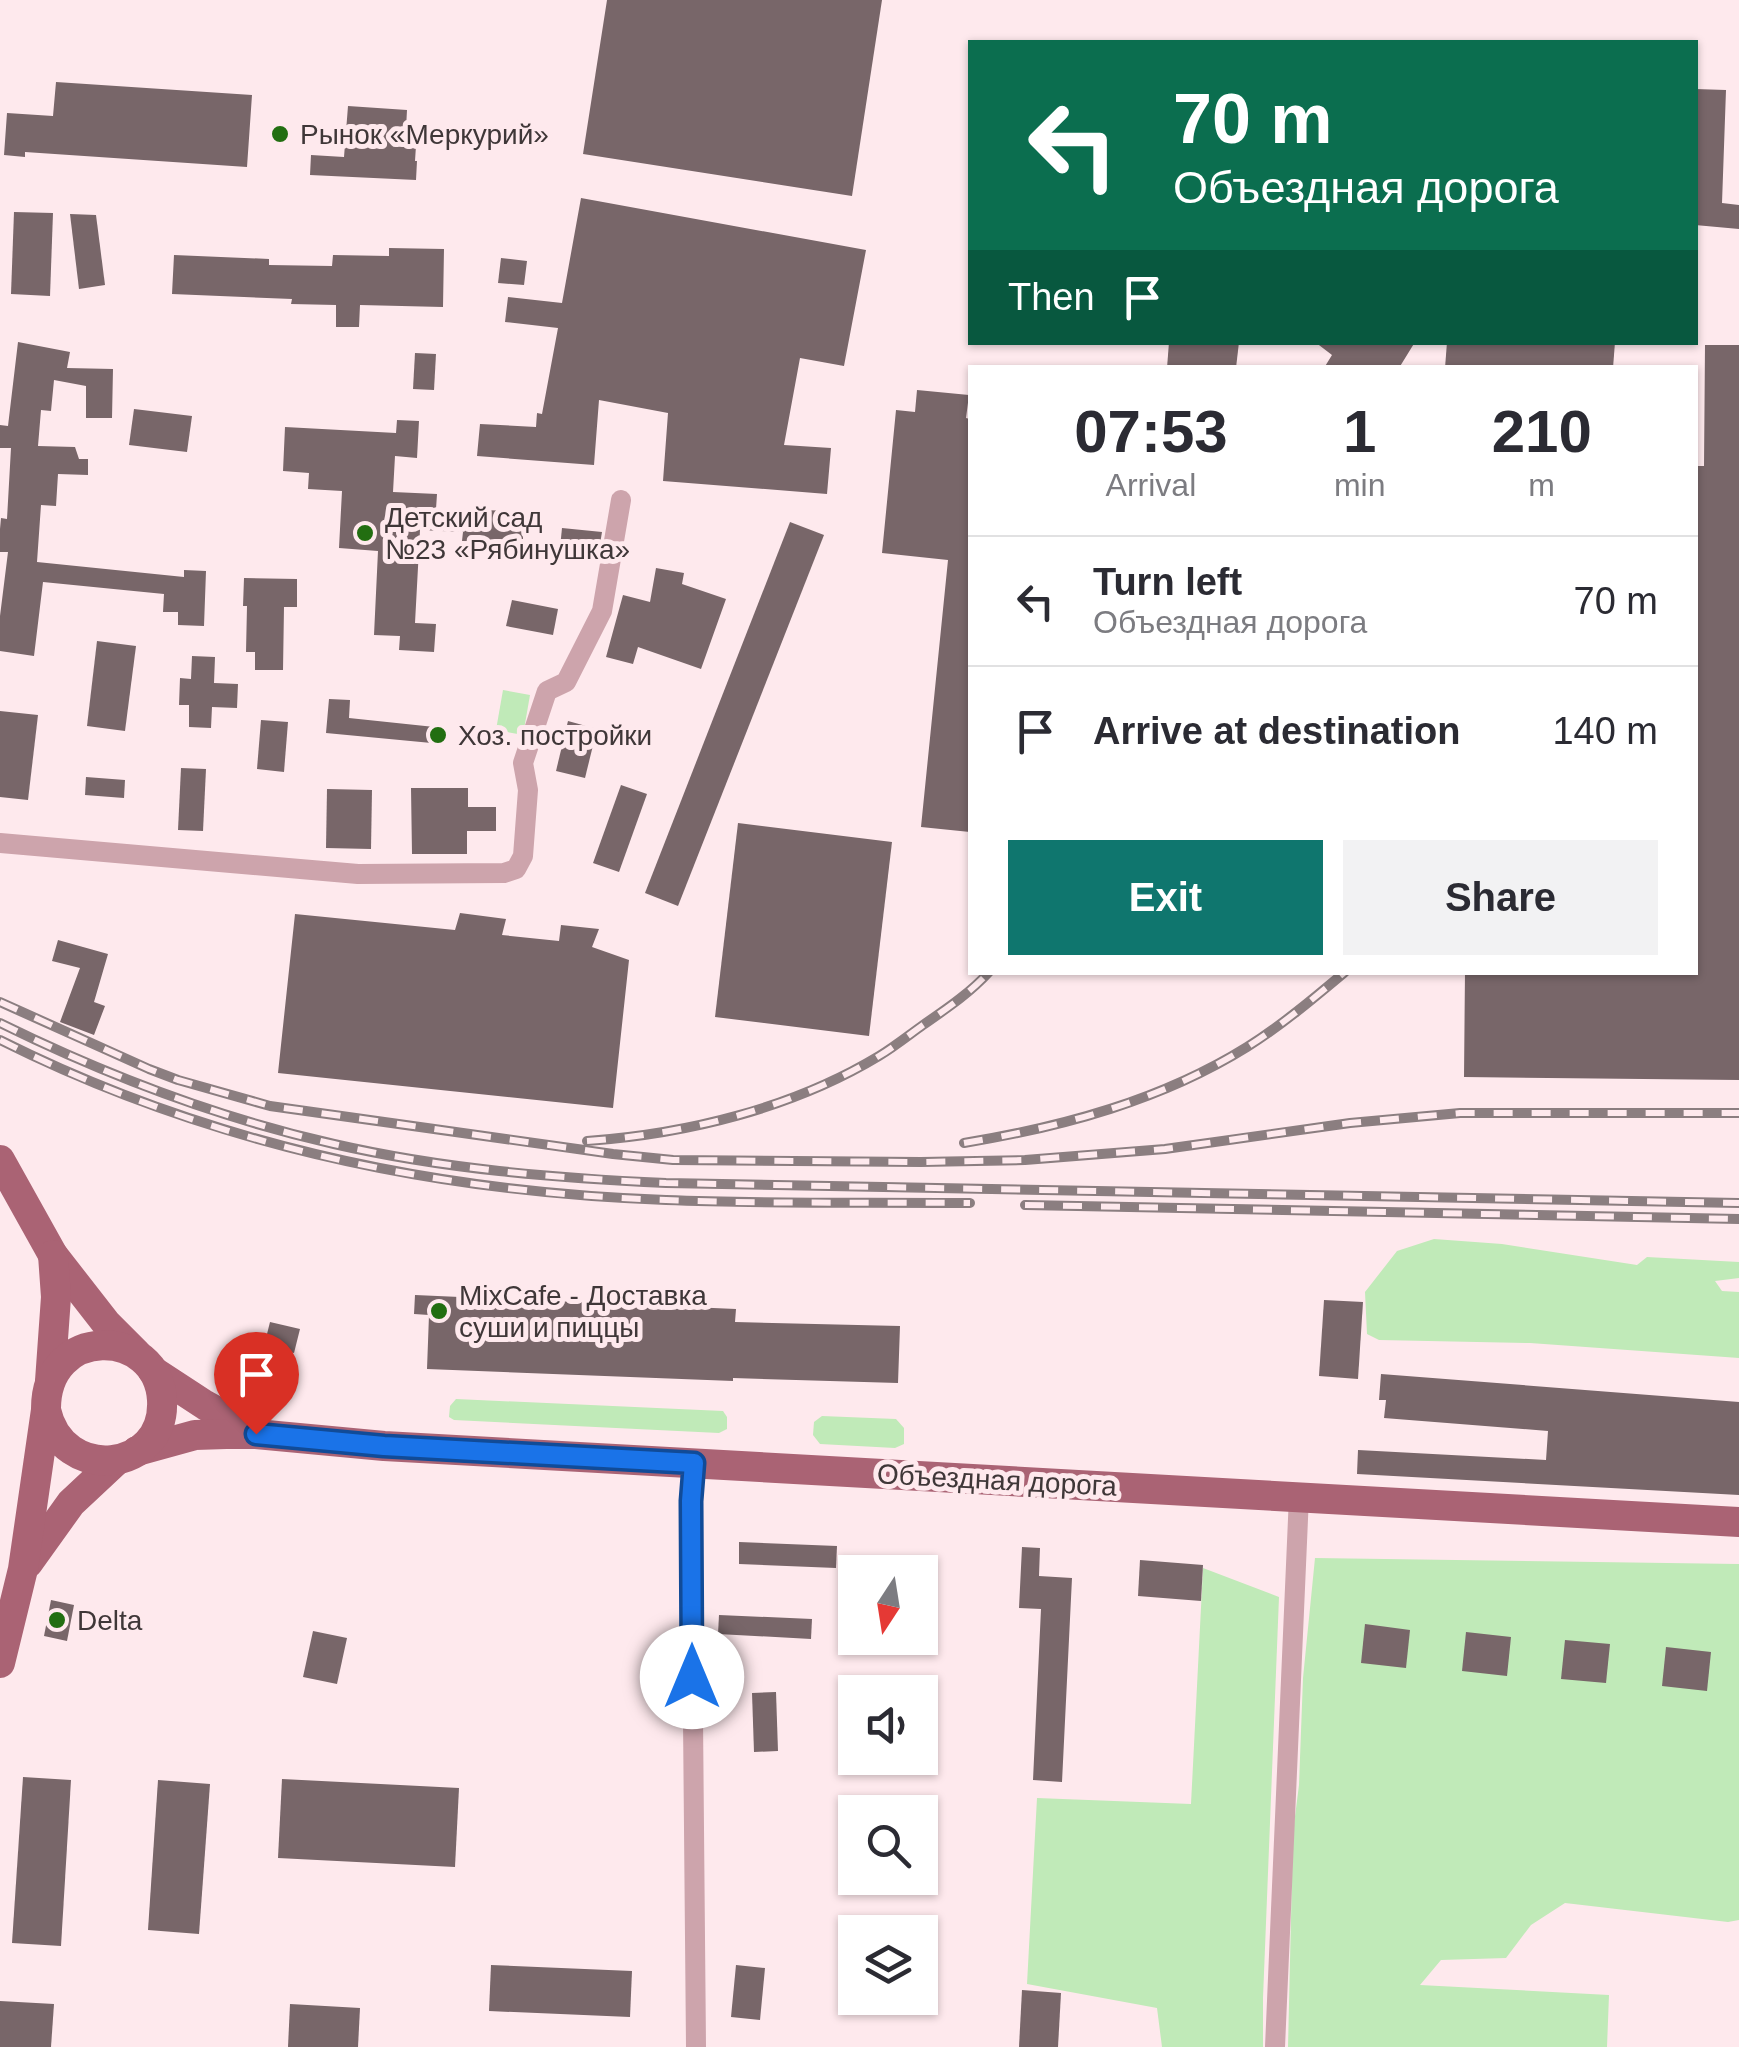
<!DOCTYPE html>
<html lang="en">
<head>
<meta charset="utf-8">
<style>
	body { margin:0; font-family:Arial,sans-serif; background:#f2f2f3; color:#2b2b33; height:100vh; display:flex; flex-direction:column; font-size:38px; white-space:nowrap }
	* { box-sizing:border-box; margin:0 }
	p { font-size:32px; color:#7c7c81 }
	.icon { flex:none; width:55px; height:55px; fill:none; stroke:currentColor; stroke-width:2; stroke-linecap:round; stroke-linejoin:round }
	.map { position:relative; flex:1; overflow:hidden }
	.panel { position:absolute; left:968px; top:365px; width:730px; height:610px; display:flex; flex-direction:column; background:#fff; border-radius:0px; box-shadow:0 2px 8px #0004 }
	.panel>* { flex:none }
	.guide { position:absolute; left:968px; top:40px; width:730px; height:305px; border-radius:0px; box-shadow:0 2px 8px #0004; background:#0b6e4f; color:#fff; overflow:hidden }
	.needle { width:65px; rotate:192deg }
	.fabs { position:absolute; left:838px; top:1555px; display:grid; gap:20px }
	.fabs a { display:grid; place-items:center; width:100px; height:100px; border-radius:0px; background:#fff; box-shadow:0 2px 8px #0004; font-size:50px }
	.pin { position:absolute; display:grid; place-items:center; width:85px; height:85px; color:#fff; margin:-102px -42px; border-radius:50% 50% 50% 0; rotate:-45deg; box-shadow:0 0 10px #0007 }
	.pin .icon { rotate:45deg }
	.me { position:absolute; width:110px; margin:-55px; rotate:0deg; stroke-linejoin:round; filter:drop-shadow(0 0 8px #0008) }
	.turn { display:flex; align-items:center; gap:35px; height:210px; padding:0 40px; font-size:45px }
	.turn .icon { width:130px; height:130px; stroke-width:2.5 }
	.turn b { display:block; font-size:70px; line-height:85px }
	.then { display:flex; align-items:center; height:95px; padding:0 40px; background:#0003; gap:20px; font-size:38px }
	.eta { display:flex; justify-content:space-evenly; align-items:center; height:170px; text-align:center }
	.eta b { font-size:60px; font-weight:600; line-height:70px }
	.action { display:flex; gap:20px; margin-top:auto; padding:20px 40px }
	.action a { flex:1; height:115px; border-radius:0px; background:#0f766e; color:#fff; font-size:40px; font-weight:600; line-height:115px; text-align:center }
	.action a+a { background:#f2f2f3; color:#2b2b33 }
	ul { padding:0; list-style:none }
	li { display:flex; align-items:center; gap:30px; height:130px; padding:0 40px; border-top:2px solid #e1e1e2 }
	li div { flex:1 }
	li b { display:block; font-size:38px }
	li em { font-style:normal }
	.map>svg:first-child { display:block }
	.green { fill:#c0eab8 }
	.building { fill:#786669 }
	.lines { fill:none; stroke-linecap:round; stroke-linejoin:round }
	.street { stroke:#cda4ac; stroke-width:20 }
	.primary { stroke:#aa6374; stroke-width:30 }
	.rail-casing { stroke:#8b7e80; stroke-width:10 }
	.rail { stroke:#fee9ed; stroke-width:6; stroke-dasharray:19; stroke-linecap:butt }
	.route-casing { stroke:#114b97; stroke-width:25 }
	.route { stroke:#1a73e8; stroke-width:18 }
	.poi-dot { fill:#226e11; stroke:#fee9ed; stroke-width:4 }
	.labels { text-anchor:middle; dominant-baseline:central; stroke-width:10; stroke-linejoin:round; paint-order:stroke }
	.poi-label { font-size:28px; fill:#3f3738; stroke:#fee9ed; text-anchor:start }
	.street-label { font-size:28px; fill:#3f3738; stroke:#fee9ed }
</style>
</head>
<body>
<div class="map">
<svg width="1739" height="2047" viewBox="0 0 1739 2047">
	<rect width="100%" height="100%" fill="#fee9ed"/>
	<g class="green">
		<path d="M 503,690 L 530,695 L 523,735 L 496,730 Z"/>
		<path d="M 1434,1239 L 1502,1244 L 1637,1265 L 1647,1257 L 1739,1262 L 1739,1278 L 1715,1281 L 1722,1291 L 1739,1292 L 1739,1358 L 1530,1343 L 1379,1340 L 1367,1334 L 1365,1292 L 1397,1251 Z"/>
		<path d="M 456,1399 L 723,1411 L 727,1417 L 727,1429 L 719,1433 L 454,1420 L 449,1417 L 450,1406 Z"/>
		<path d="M 822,1416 L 896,1419 L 904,1428 L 904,1444 L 895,1448 L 820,1444 L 813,1435 L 814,1422 Z"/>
		<path d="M 1315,1558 L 1739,1564 L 1739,1920 L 1728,1922 L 1565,1903 L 1531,1925 L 1506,1958 L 1441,1960 L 1420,1985 L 1609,1995 L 1607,2047 L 1288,2047 L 1293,1832 L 1299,1785 L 1303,1678 Z"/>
		<path d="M 1203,1568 L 1279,1597 L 1263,1998 L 1263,2047 L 1162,2047 L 1157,2008 L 1027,1984 L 1037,1798 L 1191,1804 Z"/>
	</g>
	<g class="building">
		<path d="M 607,0 L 882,0 L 852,196 L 583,154 Z"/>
		<path d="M 56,82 L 252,95 L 247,167 L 25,152 L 25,157 L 4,155 L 7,113 L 53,116 Z"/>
		<path d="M 1695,89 L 1726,90 L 1722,203 L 1739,205 L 1739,229 L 1695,225 Z"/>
		<path d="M 348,106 L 407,110 L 406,129 L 417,130 L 415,161 L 417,161 L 416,180 L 310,175 L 311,155 L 344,157 Z"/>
		<path d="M 581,198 L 866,250 L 844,366 L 800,358 L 784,445 L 831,448 L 827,494 L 663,481 L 668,413 L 599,400 L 594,465 L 477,456 L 480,424 L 536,427 L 537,413 L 542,414 L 558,328 L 505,322 L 508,297 L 562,303 Z"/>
		<path d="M 14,212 L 53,213 L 50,296 L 11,294 Z"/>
		<path d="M 70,214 L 96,215 L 105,285 L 79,289 Z"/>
		<path d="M 389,248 L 444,249 L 443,307 L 360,305 L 359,327 L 336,327 L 336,305 L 291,304 L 292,299 L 172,294 L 174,255 L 269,259 L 269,265 L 332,266 L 333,255 L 389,256 Z"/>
		<path d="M 501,258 L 527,261 L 524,285 L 498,283 Z"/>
		<path d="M 18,342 L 70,352 L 67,368 L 113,369 L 112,418 L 86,418 L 86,386 L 54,380 L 51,411 L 41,410 L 38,446 L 75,447 L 79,459 L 88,459 L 88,475 L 58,474 L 56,506 L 41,505 L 37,562 L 184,577 L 184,570 L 206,571 L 204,626 L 178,625 L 178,612 L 163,612 L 164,594 L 43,582 L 34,656 L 0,651 L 0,616 L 8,552 L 0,552 L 0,529 L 1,518 L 7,519 L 11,448 L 0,448 L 0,425 L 8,426 Z"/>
		<path d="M 1169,342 L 1239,342 L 1236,368 L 1167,368 Z"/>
		<path d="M 1315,342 L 1415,342 L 1399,368 L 1324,368 L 1332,355 Z"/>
		<path d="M 1447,342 L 1615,342 L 1613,368 L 1445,368 Z"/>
		<path d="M 1705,345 L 1739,345 L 1739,1080 L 1464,1077 L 1465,972 L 1695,972 L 1695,466 L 1704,466 Z"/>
		<path d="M 415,353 L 436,354 L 434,390 L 413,389 Z"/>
		<path d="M 917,390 L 969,395 L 966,418 L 970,419 L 970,832 L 921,827 L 948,560 L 882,553 L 896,410 L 915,412 Z"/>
		<path d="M 134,409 L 192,416 L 187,452 L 129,445 Z"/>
		<path d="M 397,420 L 419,421 L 417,458 L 395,456 L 393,492 L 437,494 L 436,509 L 523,511 L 523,542 L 462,541 L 463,532 L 420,530 L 415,623 L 436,624 L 434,652 L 399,650 L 400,636 L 374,635 L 378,551 L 339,548 L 342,491 L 308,489 L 309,473 L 283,471 L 285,427 L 396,433 Z"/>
		<path d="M 790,522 L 824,535 L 678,906 L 645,893 Z"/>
		<path d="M 562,528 L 602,532 L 597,562 L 559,558 Z"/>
		<path d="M 656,568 L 684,573 L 682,584 L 726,599 L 701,669 L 638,647 L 633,664 L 606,657 L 623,595 L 650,602 Z"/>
		<path d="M 244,578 L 297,579 L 297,607 L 284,607 L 283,670 L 255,670 L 255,652 L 246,652 L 247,606 L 243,606 Z"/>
		<path d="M 512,600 L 558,609 L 553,635 L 506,626 Z"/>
		<path d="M 97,641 L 136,646 L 125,731 L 87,726 Z"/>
		<path d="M 192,656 L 215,657 L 214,683 L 238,684 L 237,708 L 212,707 L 211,728 L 189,727 L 189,705 L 179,705 L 180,678 L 191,679 Z"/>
		<path d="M 329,699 L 350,700 L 349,718 L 444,728 L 442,744 L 326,733 Z"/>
		<path d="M 0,711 L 38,715 L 28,800 L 0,797 Z"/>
		<path d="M 261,720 L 288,722 L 284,772 L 257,769 Z"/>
		<path d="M 568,721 L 597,729 L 585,778 L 556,771 Z"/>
		<path d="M 181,768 L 206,769 L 203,831 L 178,830 Z"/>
		<path d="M 86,777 L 125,780 L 124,798 L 85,795 Z"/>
		<path d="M 621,785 L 647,794 L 619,872 L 593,863 Z"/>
		<path d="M 411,788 L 468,788 L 468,807 L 496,807 L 496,831 L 467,831 L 467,854 L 412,854 Z"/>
		<path d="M 327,789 L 372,790 L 371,849 L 326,848 Z"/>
		<path d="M 738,823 L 892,842 L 869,1036 L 715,1017 Z"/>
		<path d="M 460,913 L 506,919 L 502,935 L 559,941 L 561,925 L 599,929 L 592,947 L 629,960 L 613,1108 L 278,1073 L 295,914 L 455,930 Z"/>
		<path d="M 58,940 L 108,954 L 94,1002 L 105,1006 L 94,1035 L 60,1022 L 80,968 L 52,961 Z"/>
		<path d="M 415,1295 L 736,1309 L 735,1322 L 900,1326 L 898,1383 L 733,1378 L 733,1381 L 427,1369 L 429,1315 L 414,1314 Z"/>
		<path d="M 1324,1300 L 1363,1302 L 1358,1379 L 1319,1376 Z"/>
		<path d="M 270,1322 L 300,1329 L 294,1353 L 264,1346 Z"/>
		<path d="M 1381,1374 L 1739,1402 L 1739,1495 L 1357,1474 L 1358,1450 L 1546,1460 L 1548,1431 L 1384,1418 L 1386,1400 L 1379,1400 Z"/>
		<path d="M 739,1542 L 837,1546 L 836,1568 L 739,1564 Z"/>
		<path d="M 1022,1547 L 1040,1548 L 1039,1576 L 1072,1578 L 1062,1782 L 1033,1780 L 1041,1609 L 1019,1608 Z"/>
		<path d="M 1140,1560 L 1203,1565 L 1201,1601 L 1138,1596 Z"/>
		<path d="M 51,1600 L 74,1605 L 67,1641 L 44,1636 Z"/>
		<path d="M 719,1615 L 812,1619 L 811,1639 L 718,1634 Z"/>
		<path d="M 1365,1624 L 1410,1630 L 1406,1668 L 1361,1663 Z"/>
		<path d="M 313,1631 L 347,1638 L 337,1684 L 303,1677 Z"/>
		<path d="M 1466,1632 L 1511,1637 L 1507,1676 L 1462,1671 Z"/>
		<path d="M 1565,1640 L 1610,1644 L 1606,1683 L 1561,1679 Z"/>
		<path d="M 1666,1647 L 1711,1652 L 1707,1691 L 1662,1686 Z"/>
		<path d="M 776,1692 L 778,1751 L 754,1752 L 752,1693 Z"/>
		<path d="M 23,1777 L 71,1780 L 61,1946 L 12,1943 Z"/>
		<path d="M 282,1779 L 459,1788 L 455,1867 L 278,1858 Z"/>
		<path d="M 158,1780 L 210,1784 L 199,1934 L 148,1930 Z"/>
		<path d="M 491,1965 L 632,1971 L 630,2017 L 489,2011 Z"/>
		<path d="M 736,1965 L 765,1968 L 760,2020 L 731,2017 Z"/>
		<path d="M 1022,1990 L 1061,1993 L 1058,2047 L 1019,2047 Z"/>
		<path d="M 0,2001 L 54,2004 L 51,2047 L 0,2047 Z"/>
		<path d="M 290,2004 L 360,2008 L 358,2047 L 288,2047 Z"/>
	</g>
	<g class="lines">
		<g class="street">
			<path d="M 0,843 L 358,874 L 504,873 L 516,869 L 523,856 L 528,790 L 523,763 L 547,691 L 566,682 L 602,611 L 621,500"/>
			<path d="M 695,1463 L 691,1501 L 696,2047"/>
			<path d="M 1275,2047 L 1299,1496"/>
		</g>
		<g class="primary">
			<path d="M 0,1160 L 53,1255 L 106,1323 L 136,1353"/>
			<path d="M 153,1371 L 205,1405 L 254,1432"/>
			<path d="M 50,1381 L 56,1297 L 53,1255"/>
			<path d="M 137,1451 L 195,1435 L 226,1434 L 256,1434 L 384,1446 L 1739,1522"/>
			<path d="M 28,1563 L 71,1503 L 117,1460"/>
			<path d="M 0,1663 L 23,1569 L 46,1410 C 45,1324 158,1327 162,1400 C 166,1473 62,1484 46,1410"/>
		</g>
		<g class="rail-casing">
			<g id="rail">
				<path d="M 0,1002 L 149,1069 L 178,1080 L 270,1106 L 613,1154 L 673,1160 L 921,1162 L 1025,1160 L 1165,1149 L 1350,1123 L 1460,1113 L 1739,1113"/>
				<path d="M 0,1023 C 106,1075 219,1118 334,1144 C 443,1169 555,1178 666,1183 L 1739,1203"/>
				<path d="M 0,1040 C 210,1145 433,1192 666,1200 C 768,1204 869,1202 970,1203"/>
				<path d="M 587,1141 C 687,1134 793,1108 879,1056 C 894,1047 909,1035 923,1025 C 946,1009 970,993 989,972"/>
				<path d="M 964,1143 C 1062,1127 1162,1100 1247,1047 C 1282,1025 1314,998 1345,972"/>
				<path d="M 1025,1205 L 1739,1219"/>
			</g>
		</g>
		<use href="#rail" class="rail"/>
	</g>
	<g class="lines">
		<g class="route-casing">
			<path id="route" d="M 256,1434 L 384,1446 L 694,1463 L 691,1501 L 692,1677"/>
		</g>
		<use href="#route" class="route"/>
	</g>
	<g class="poi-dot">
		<circle cx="280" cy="134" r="10"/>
		<circle cx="365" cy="533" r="10"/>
		<circle cx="438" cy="735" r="10"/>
		<circle cx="439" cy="1311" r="10"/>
		<circle cx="57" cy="1620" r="10"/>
	</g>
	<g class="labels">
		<g class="poi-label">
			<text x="300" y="134">Рынок «Меркурий»</text>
			<text x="385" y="517">Детский сад<tspan x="385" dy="32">№23 «Рябинушка»</tspan></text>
			<text x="458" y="735">Хоз. постройки</text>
			<text x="459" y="1295">MixCafe - Доставка<tspan x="459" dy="32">суши и пиццы</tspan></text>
			<text x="77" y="1620">Delta</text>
		</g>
		<g class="street-label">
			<text transform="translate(997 1480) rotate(3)">Объездная дорога</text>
		</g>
	</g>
</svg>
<div class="fabs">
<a><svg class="needle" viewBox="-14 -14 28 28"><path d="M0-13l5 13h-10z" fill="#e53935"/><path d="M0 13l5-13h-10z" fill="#7c7c81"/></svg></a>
<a><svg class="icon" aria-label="sound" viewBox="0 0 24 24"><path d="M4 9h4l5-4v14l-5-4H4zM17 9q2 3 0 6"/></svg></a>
<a><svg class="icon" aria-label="search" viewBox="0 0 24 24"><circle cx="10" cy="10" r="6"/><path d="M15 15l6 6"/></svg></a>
<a><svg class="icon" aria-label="layers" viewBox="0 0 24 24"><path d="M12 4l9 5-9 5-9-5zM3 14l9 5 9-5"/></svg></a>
</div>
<div class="pin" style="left:256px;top:1434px;background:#d93025"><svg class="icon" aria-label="arrive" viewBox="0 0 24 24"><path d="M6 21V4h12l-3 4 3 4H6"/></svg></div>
<svg class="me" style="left:692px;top:1677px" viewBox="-20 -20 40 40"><circle r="19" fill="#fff"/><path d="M0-13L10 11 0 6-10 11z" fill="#1a73e8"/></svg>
<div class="guide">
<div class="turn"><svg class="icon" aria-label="left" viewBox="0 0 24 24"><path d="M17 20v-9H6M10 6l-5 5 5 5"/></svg><div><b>70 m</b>Объездная дорога</div></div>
<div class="then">Then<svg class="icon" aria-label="arrive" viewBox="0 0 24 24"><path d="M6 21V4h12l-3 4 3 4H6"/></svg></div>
</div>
<section class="panel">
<div class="eta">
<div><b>07:53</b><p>Arrival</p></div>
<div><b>1</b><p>min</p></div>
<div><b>210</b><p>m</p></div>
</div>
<ul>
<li><svg class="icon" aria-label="left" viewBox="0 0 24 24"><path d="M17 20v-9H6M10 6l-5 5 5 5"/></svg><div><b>Turn left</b><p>Объездная дорога</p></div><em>70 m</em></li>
<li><svg class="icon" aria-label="arrive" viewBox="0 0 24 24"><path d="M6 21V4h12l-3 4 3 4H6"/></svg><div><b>Arrive at destination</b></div><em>140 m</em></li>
</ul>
<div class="action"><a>Exit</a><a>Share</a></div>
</section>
</div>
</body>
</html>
